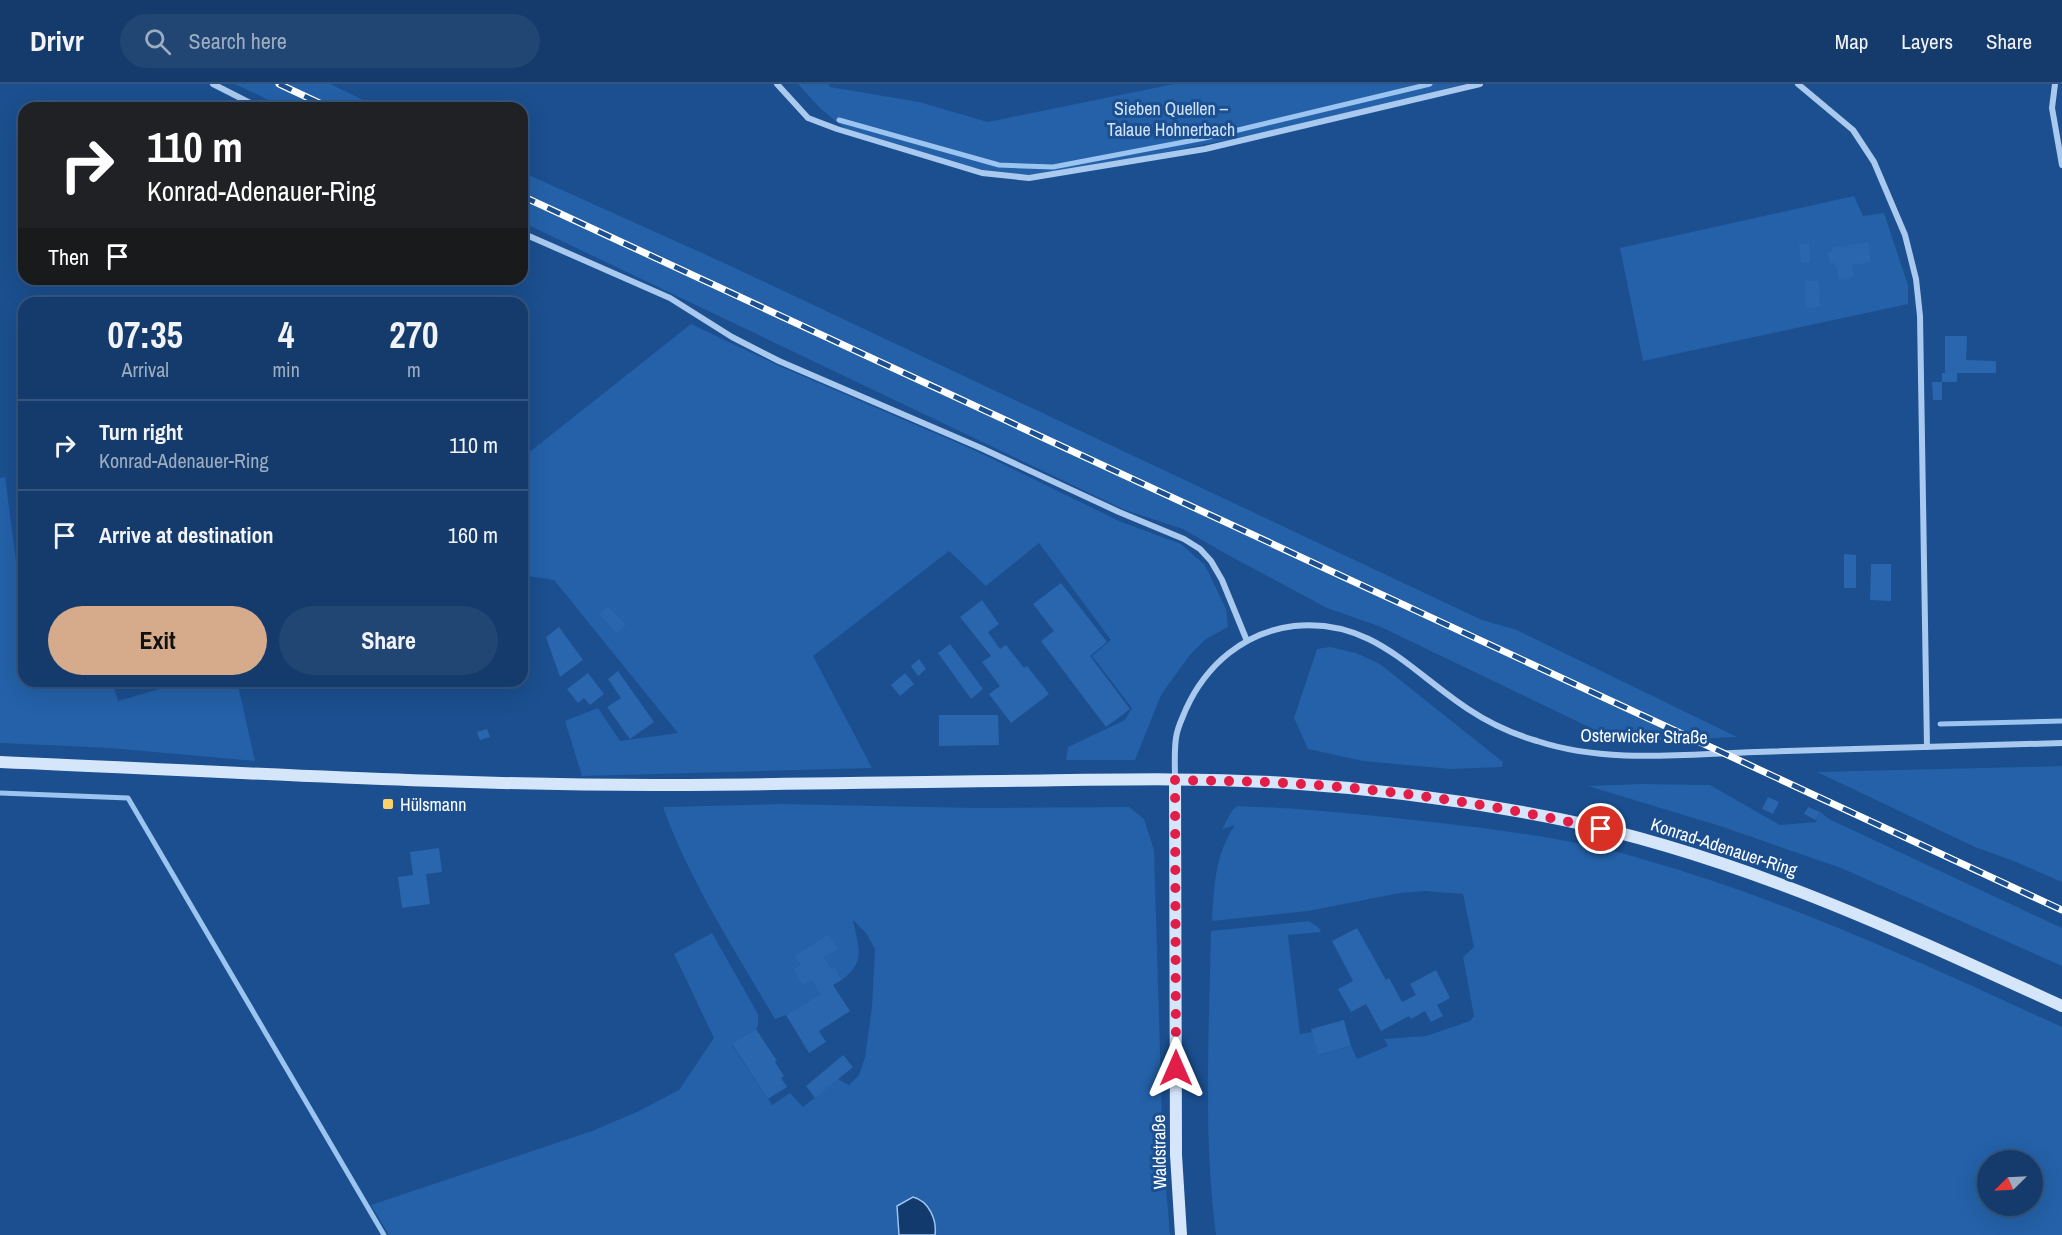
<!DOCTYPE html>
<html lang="en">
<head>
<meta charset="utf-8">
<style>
	body { margin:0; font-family:"Archivo Narrow",sans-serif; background:#214673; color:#f1f3f6; height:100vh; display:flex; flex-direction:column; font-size:22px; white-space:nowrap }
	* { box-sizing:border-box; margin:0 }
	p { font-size:20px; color:#9dadc1 }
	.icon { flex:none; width:33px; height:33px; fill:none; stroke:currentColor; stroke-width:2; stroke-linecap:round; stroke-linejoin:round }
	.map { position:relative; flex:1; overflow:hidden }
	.details { position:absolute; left:18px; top:213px; width:510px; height:390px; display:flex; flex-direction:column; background:#143b6b; border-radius:18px; box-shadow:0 6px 24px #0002,0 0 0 2px #33557e }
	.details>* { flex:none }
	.hud { position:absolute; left:18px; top:18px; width:510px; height:183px; border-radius:18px; box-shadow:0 6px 24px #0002,0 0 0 2px #33557e; background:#202124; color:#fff; overflow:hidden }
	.needle { width:39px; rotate:246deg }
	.tools { position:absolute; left:1977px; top:1066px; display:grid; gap:12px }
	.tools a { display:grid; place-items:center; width:66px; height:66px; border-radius:50%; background:#143b6b; box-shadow:0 6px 24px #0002,0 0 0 2px #33557e; font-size:30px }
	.pin { position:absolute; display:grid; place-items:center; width:51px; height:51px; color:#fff; margin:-26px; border:3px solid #fff; border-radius:50%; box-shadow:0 2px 6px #0007 }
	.me { position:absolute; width:66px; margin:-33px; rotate:0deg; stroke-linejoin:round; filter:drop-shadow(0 0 4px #0008) }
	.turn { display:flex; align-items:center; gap:21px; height:126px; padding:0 30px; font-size:27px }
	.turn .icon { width:78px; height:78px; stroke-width:2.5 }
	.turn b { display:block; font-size:42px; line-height:51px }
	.then { display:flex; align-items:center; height:57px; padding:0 30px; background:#0003; gap:12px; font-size:22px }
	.eta { display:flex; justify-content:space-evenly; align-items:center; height:102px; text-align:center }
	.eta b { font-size:36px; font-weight:800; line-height:42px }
	.primary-button { display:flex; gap:12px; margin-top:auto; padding:12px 30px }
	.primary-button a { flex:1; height:69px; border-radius:36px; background:#d6ab8b; color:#111; font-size:24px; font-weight:800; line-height:69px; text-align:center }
	.primary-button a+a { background:#214673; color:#f1f3f6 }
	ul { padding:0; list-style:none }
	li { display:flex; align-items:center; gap:18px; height:90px; padding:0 30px; border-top:2px solid #33557e }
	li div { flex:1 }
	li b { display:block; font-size:22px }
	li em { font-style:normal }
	header { display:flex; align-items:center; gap:36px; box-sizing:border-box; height:84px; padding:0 30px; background:#143b6b; border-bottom:2px solid #33557e }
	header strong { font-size:28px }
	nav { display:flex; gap:33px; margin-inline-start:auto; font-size:21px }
	.search { width:420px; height:54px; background:#214673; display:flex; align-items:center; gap:15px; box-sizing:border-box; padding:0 21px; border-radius:33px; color:#9dadc1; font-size:22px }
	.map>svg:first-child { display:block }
	.green { fill:#2461a8; fill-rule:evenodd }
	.water { fill:#123a6d; stroke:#9cc4f0; stroke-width:1.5 }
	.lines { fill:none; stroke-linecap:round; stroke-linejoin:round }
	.stream { stroke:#9cc4f0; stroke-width:5 }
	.building { fill:#2a66ad }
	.street { stroke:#a9c9ee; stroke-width:6 }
	.secondary { stroke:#d6e6fa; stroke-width:12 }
	.rail-casing { stroke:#fff; stroke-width:7 }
	.rail { stroke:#1b4f8f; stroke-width:4.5; stroke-dasharray:14; stroke-linecap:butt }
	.route { stroke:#e11d48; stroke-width:10; stroke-dasharray:0 18 }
	.poi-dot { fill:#ffd166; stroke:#1b4f8f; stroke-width:2 }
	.labels { text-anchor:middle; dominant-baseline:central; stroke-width:6; stroke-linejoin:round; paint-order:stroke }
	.park-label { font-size:18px; fill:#cfe3fa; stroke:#1b4f8f }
	.street-label { font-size:18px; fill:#fff; stroke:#1b4f8f }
	.poi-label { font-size:18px; fill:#fff; stroke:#1b4f8f; text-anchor:start }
</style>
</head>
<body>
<header>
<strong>Drivr</strong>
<div class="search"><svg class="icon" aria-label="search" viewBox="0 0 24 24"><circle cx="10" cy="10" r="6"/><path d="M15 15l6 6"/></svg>Search here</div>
<nav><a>Map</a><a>Layers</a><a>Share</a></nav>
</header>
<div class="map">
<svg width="2062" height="1151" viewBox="0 0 2062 1151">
	<rect width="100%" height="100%" fill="#1b4f8f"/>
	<g class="green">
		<path d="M 235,0 L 330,0 L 380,24 L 285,24 Z"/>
		<path d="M 798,0 L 828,0 L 830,3 L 919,18 L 988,38 L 1174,0 L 1464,0 L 1306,40 L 1053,91 L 992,89 L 849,48 L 820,24 Z"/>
		<path d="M 522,88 L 722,178 L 1482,536 L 1517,546 L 1737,653 L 1620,658 L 1381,543 L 1327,524 L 1228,471 L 1183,445 L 1125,426 L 522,138 Z"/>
		<path d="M 1854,112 L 1863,132 L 1884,129 L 1908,201 L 1908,220 L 1643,277 L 1620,164 Z"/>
		<path d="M 691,240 L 777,281 L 974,366 L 1119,437 L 1181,460 L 1205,481 L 1226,525 L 1228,543 L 1206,555 L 1189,572 L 1161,611 L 1135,676 L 1066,676 L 1068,663 L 1125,636 L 1132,624 L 1092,572 L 1111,556 L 1039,459 L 986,502 L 949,467 L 813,572 L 872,684 L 582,692 L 565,637 L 598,624 L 620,657 L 678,649 L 554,496 L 522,491 L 522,374 Z"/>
		<path d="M 5,393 L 18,492 L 24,492 L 24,597 L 112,597 L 118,617 L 188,597 L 237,597 L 255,677 L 110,664 L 0,659 L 0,394 Z"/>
		<path d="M 1330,563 L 1356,569 L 1380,580 L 1503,678 L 1502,683 L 1450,685 L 1363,677 L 1308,665 L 1294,634 L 1317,565 Z"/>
		<path d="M 2062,682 L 2062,798 L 2016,778 L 1975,763 L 1817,688 Z"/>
		<path d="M 1640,700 L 1710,701 L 1780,741 L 1816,738 L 1820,728 L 1829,735 L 2062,844 L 2062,882 L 1841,784 L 1720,742 L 1588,702 Z"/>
		<path d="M 780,720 L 979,724 L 1129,723 L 1144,735 L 1154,766 L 1163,1068 L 1170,1151 L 389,1151 L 371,1121 L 592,1047 L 639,1027 L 679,1006 L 714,954 L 674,870 L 712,849 L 758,930 L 758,942 L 756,945 L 732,961 L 772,1021 L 790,1009 L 803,1023 L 838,995 L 849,1001 L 859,991 L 865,973 L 872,923 L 875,865 L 866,849 L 853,836 C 858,863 867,877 842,896 L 834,882 L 831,884 L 824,873 L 837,865 L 828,850 L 794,872 L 800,881 L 793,885 L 811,896 L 820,910 L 786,931 L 775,935 C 736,868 689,796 663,723 Z"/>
		<path d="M 1238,722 C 1303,724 1367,731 1432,738 C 1502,746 1574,755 1642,775 C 1787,816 1925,880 2062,943 L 2062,1151 L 1216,1151 C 1203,1050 1209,948 1211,847 L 1309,837 L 1319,844 L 1321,848 L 1288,851 L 1300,950 L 1312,948 L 1319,971 L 1351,962 L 1357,975 L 1388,962 L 1384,955 L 1426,952 L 1470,937 L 1474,932 L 1463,873 L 1474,863 L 1463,810 L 1425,807 L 1400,809 L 1308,827 L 1212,837 C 1214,802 1215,770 1235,741 L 1222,745 L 1233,725 ZM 1988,1077 L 2032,1077 L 2032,1122 L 1988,1122 Z"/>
	</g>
	<path class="water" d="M 913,1113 C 929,1117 937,1136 935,1151 L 899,1151 L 897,1122 Z"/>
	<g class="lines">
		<g class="stream">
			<path d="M 839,36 L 999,81 L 1053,83 L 1205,54 L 1430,0"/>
			<path d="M 1940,640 L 2062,637"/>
			<path d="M 0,709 L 128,714 L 384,1151"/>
		</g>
	</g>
	<g class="building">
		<path d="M 1868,158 L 1871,178 L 1852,181 L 1854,193 L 1839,195 L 1837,183 L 1836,184 L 1835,179 L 1830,179 L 1828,168 L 1833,168 L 1832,164 Z"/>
		<path d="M 1809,159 L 1810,178 L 1801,178 L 1799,160 Z"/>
		<path d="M 441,195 L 456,195 L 453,200 Z"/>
		<path d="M 1805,197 L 1819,197 L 1820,223 L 1806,224 Z"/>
		<path d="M 1945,252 L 1967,252 L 1966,276 L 1996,277 L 1996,289 L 1957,289 L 1957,298 L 1942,298 L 1942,316 L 1933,316 L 1932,298 L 1942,298 L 1942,289 L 1945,289 Z"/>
		<path d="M 1844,470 L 1856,471 L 1856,504 L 1844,504 Z"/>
		<path d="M 1871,480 L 1891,480 L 1891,517 L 1870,516 Z"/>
		<path d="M 1061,499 L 1107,558 L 1090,572 L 1130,625 L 1106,643 L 1041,557 L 1054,547 L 1033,520 Z"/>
		<path d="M 982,516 L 999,540 L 988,548 L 1000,565 L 1006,561 L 1024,584 L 1027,582 L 1049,610 L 1011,639 L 989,610 L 1000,602 L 982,578 L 991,572 L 960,533 Z"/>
		<path d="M 608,522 L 626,541 L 617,549 L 599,530 Z"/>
		<path d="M 559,543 L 583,576 L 560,593 L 546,553 Z"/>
		<path d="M 950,560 L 983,605 L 971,615 L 938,569 Z"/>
		<path d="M 919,575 L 926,585 L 918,592 L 911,582 Z"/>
		<path d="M 618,587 L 654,638 L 630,655 L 607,623 L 621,614 L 608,595 Z"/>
		<path d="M 588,589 L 604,610 L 590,621 L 584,614 L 578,619 L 567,605 Z"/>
		<path d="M 905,589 L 914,600 L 900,612 L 891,601 Z"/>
		<path d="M 124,597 L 146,597 L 146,598 L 126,603 Z"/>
		<path d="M 939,631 L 998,631 L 999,661 L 939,662 Z"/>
		<path d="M 487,645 L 490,653 L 480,656 L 477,648 Z"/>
		<path d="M 1768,713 L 1779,718 L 1773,730 L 1762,725 Z"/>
		<path d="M 1808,723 L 1820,728 L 1816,736 L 1804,730 Z"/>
		<path d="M 439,764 L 442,788 L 426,790 L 430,820 L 402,824 L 398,793 L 413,791 L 410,768 Z"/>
		<path d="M 1357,844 L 1386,896 L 1389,894 L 1402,918 L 1416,911 L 1410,900 L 1436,886 L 1450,914 L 1437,921 L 1443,932 L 1431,938 L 1425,927 L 1411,935 L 1409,932 L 1381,947 L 1366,920 L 1351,928 L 1338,905 L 1353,897 L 1332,857 Z"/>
		<path d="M 828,850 L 838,865 L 824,873 L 831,884 L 834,882 L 842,896 L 833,901 L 850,927 L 819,947 L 826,958 L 809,969 L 786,931 L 820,910 L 811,896 L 803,901 L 793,885 L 800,881 L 794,872 Z"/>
		<path d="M 1344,936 L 1351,962 L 1318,971 L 1311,945 Z"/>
		<path d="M 756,945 L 777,977 L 775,978 L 784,992 L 781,994 L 787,1003 L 768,1015 L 732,960 Z"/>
		<path d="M 843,971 L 853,983 L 815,1014 L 806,1002 Z"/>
	</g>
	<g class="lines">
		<g class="street">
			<path d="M 213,0 L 260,24"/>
			<path d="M 777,0 L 808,34 L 837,45 L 982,89 L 1029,94 L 1205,65 L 1480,0"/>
			<path d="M 1798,0 L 1853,46 L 1874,78 L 1905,151 L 1916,195 L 1920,232 L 1927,663"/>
			<path d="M 2055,0 L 2052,24 L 2062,81"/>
			<path d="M 522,149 L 670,214 L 732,253 L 779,277 L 981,364 L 1119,428 L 1184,455 L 1200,465 L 1211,477 L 1222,496 L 1247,557"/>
			<path d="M 1175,695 C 1175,682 1174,667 1176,654 C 1177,644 1182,635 1186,625 C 1206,581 1244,548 1294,542 C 1372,534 1410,587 1468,625 C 1489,639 1513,650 1537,657 C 1607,680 1684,670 1756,668 C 1858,665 1960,662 2062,659"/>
		</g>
		<g class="secondary">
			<path d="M 0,678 C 218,687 436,701 654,701 C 770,701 886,698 1002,697 C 1097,696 1192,693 1287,699 C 1378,705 1469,717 1559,735 C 1737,771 1898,847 2062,922"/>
			<path d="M 1175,696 L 1176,1071 L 1181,1151"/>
		</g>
		<g class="rail-casing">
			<g id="rail">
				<path d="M 279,0 L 330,24"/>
				<path d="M 522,112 L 2062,826"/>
			</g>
		</g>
		<use href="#rail" class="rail"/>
	</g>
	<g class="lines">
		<path class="route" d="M 1176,984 L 1175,696 C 1212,697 1248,697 1285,699 C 1391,705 1498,721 1601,745"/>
	</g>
	<rect class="poi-dot" x="382" y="714" width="12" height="12" rx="3"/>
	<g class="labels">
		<g class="park-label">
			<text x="1171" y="24">Sieben Quellen –<tspan x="1171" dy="21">Talaue Hohnerbach</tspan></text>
		</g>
		<g class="street-label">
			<text transform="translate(1644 652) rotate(1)">Osterwicker Straße</text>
			<text transform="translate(1724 763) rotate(18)">Konrad-Adenauer-Ring</text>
			<text transform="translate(1159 1068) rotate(-91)">Waldstraße</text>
		</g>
		<g class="poi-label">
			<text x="400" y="720">Hülsmann</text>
		</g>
	</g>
</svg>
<div class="tools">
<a><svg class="needle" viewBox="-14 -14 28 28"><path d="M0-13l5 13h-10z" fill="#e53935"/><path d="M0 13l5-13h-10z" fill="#9dadc1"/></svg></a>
</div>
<div class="pin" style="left:1601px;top:745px;background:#d93025"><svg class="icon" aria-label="arrive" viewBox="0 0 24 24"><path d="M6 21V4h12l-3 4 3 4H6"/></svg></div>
<svg class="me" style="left:1176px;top:984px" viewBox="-20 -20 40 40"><path d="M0-17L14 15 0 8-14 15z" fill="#e11d48" stroke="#fff" stroke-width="4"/></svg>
<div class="hud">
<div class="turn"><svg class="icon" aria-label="right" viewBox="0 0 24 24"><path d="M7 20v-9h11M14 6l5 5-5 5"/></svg><div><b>110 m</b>Konrad-Adenauer-Ring</div></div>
<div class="then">Then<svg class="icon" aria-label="arrive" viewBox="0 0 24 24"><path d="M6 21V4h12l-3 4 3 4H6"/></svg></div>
</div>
<section class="details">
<div class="eta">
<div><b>07:35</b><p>Arrival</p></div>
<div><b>4</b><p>min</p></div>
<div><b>270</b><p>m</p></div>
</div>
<ul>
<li><svg class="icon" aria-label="right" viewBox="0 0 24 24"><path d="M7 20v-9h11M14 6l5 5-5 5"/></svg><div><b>Turn right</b><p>Konrad-Adenauer-Ring</p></div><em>110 m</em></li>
<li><svg class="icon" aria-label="arrive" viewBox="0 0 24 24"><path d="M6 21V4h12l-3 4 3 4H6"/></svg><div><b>Arrive at destination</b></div><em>160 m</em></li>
</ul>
<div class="primary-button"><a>Exit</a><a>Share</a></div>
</section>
</div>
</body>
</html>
